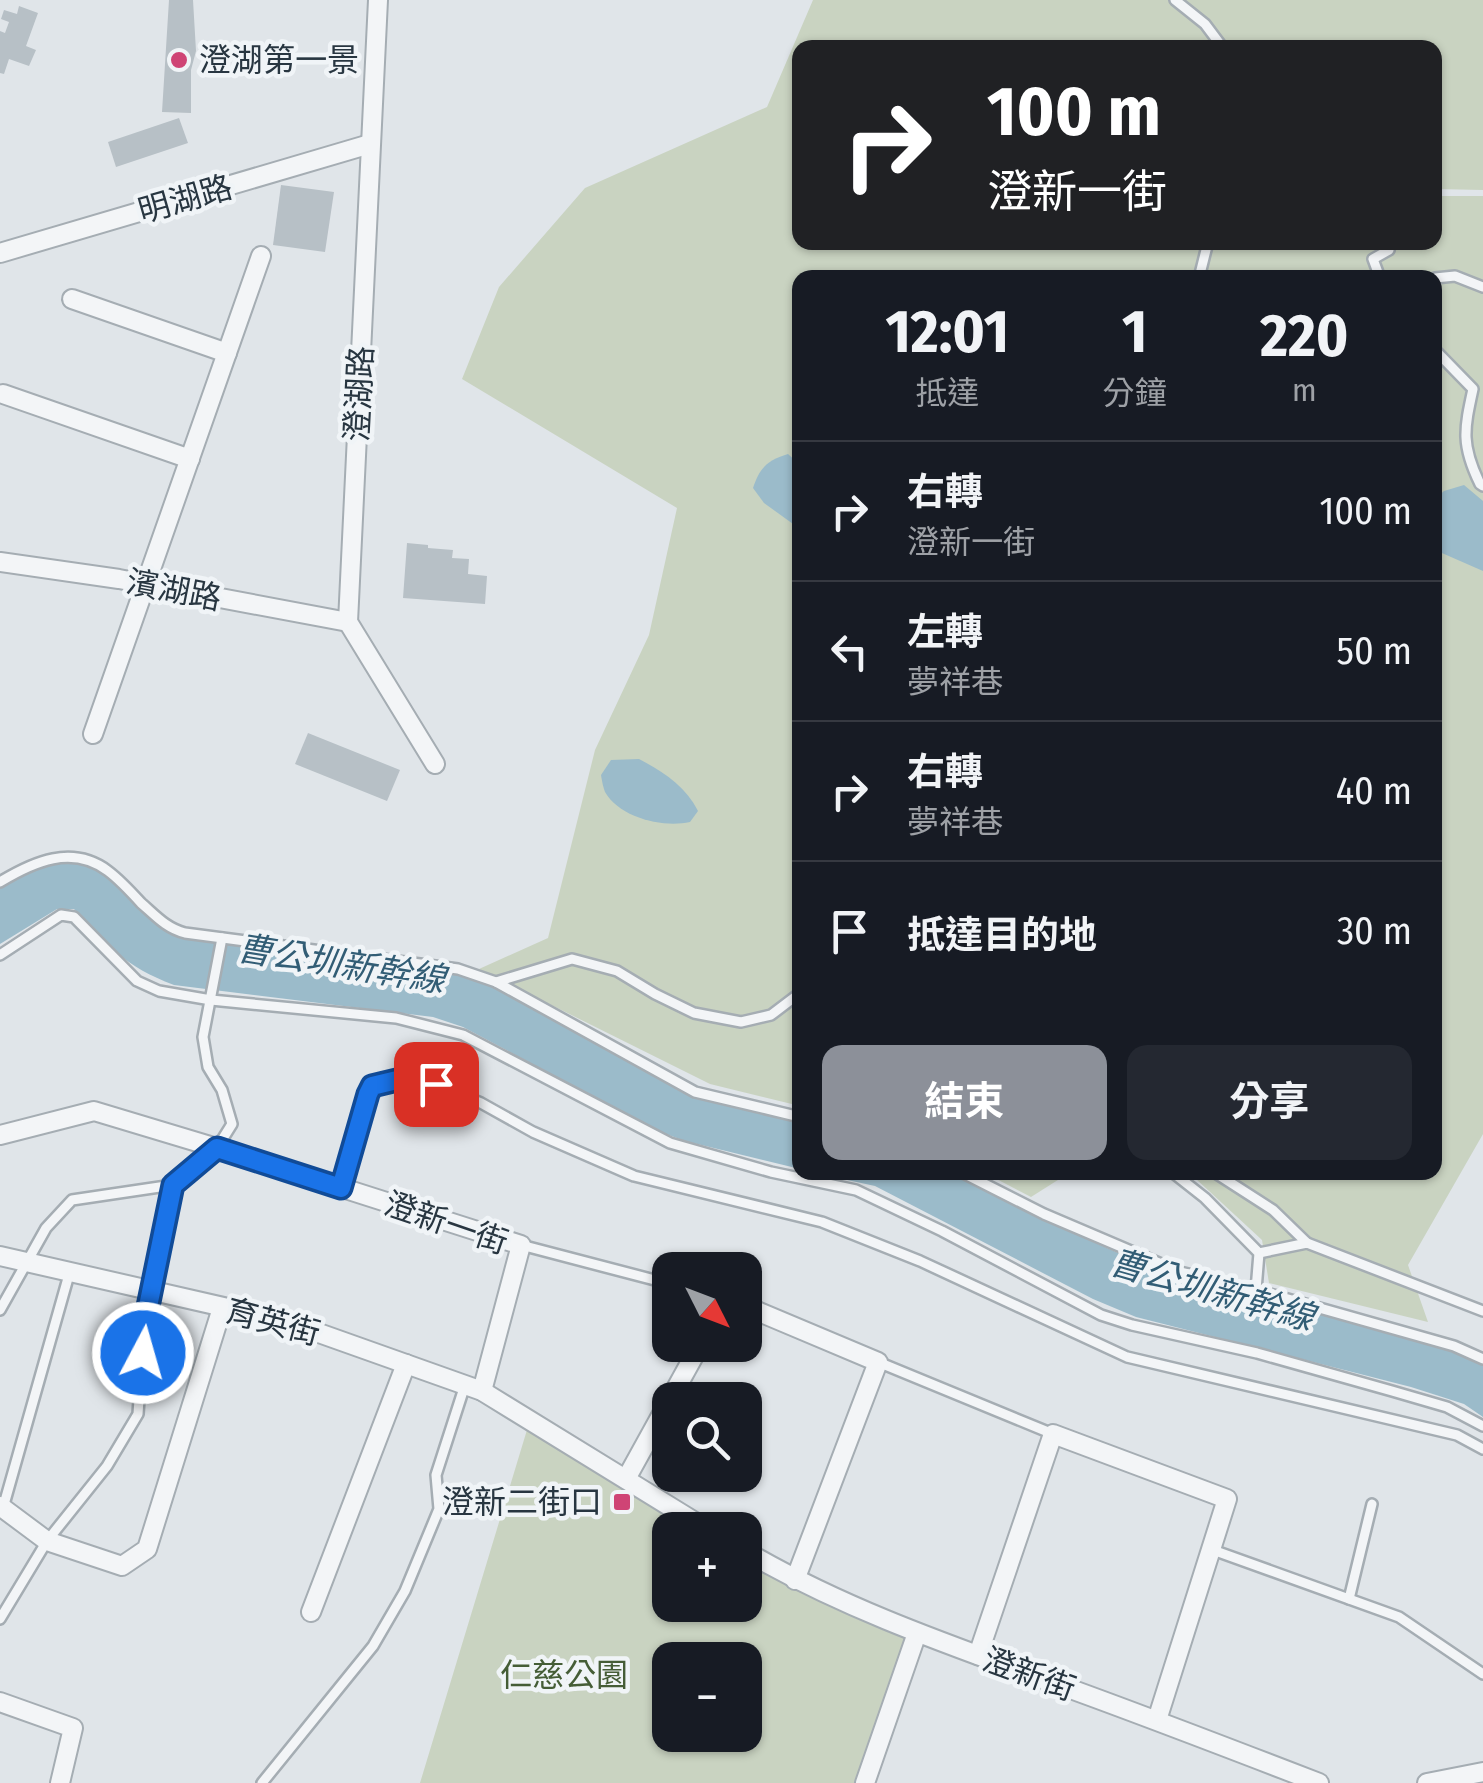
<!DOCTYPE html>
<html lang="zh-TW">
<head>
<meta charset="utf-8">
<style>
	body { margin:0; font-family:"Fira Sans Condensed","Noto Sans TC",sans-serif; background:#242831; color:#f1f3f6; height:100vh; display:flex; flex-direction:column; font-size:38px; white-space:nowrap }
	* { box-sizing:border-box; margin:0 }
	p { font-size:32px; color:#9ea1a6 }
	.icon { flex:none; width:55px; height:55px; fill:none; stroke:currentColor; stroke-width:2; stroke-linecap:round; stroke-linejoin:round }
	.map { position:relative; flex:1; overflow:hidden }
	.side { position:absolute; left:792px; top:270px; width:650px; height:910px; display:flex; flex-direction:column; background:#171b24; border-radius:20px; box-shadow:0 2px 8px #0004 }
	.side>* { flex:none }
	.guide { position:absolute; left:792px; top:40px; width:650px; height:210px; border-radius:20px; box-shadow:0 2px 8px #0004; background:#202124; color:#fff; overflow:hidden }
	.needle { width:65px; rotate:132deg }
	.buttons { position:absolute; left:652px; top:1252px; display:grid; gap:20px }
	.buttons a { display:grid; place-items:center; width:110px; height:110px; border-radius:20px; background:#171b24; box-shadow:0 2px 8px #0004; font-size:50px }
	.pin { position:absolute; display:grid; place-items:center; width:85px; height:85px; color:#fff; margin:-42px; border-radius:20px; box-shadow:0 5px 15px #0006 }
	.me { position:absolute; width:110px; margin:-55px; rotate:6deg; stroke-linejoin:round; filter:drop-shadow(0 0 8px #0008) }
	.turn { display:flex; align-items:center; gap:35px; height:210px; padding:0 30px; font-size:45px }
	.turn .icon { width:130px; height:130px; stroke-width:2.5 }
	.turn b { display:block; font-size:70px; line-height:85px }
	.eta { display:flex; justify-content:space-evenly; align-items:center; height:170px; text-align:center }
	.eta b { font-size:60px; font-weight:700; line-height:70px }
	.action { display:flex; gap:20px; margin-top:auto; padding:20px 30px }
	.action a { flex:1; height:115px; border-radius:20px; background:#8c9099; color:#fff; font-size:40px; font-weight:700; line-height:115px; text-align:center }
	.action a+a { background:#242831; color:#f1f3f6 }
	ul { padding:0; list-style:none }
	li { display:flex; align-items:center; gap:30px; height:140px; padding:0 30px; border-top:2px solid #363941 }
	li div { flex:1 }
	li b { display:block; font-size:38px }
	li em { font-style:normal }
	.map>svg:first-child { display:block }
	.green { fill:#c9d3c1; fill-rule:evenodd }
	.water { fill:#9bbbca }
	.building { fill:#b7c0c6 }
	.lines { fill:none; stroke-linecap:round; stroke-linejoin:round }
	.service-casing { stroke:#a5adb3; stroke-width:14 }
	.minor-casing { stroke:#a5adb3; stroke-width:22 }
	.service { stroke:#f3f5f7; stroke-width:9 }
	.minor { stroke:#f3f5f7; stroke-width:18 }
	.route-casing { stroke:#114b97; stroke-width:25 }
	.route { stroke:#1a73e8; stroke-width:18 }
	.poi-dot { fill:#cf4475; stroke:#f0f4f7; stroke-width:4 }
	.labels { text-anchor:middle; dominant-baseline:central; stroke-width:9; stroke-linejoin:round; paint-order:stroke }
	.poi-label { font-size:32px; fill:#283641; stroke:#f0f4f7; text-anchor:start }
	.street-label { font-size:32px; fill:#283641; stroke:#f0f4f7 }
	.park-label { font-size:32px; fill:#455d36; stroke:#f0f4f7 }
	.water-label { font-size:35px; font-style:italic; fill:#325d75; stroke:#f0f4f7 }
</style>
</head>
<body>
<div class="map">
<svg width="1483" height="1783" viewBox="0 0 1483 1783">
	<rect width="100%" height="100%" fill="#e0e5e9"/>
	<g class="green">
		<path d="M 813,0 L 1483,0 L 1483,190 L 1435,189 L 1435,48 L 800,48 L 800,242 L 1435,242 L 1435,196 L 1483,196 L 1483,1134 L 1408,1265 L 1428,1322 L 1269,1283 L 1262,1240 L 1196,1179 L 1185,1173 L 1435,1172 L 1435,278 L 800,278 L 800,1106 L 710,1084 L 479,969 L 548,938 L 595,750 L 649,635 L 677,508 L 462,379 L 499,287 L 585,188 L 767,107 Z"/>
		<path d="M 985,1173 L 1069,1173 L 1031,1197 Z"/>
		<path d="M 530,1420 L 711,1530 L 670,1530 L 670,1605 L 745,1605 L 745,1550 L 917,1633 L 865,1783 L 420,1783 ZM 670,1660 L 745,1660 L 745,1735 L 670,1735 Z"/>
	</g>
	<g class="water">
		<path d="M 788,454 L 800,465 L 800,529 L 764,503 L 753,488 C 760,467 768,460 788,454 Z"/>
		<path d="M 1464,485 L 1483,501 L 1483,571 L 1435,550 L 1435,499 L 1444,491 Z"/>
		<path d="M 639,759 C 664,772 686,787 698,811 L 690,822 C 663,828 620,818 605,792 C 603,787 602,781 601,775 L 611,760 Z"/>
		<path d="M 60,861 L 83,862 L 103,871 L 172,932 L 452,971 L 497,989 L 680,1091 L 800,1122 L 800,1169 L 685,1141 L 658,1131 L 463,1027 L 433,1017 L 174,985 C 124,966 109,947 74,909 L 57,909 L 0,944 L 0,888 L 28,870 Z"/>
		<path d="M 815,1173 L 955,1173 L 1100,1245 L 1169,1275 L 1262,1297 L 1452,1348 L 1483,1362 L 1483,1417 L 1464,1404 L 1411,1387 L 1136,1317 L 1093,1299 L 875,1186 Z"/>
	</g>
	<g class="building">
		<path d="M 169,0 L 193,0 L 196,51 L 191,70 L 191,113 L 162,112 Z"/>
		<path d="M 19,6 L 38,13 L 26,46 L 36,50 L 29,66 L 9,59 L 4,74 L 0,73 L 0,31 L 5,33 L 9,22 L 1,19 L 4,10 L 17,14 Z"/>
		<path d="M 179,118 L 188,143 L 116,167 L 108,142 Z"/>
		<path d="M 281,185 L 334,192 L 325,252 L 273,245 Z"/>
		<path d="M 407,543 L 428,545 L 428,548 L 453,550 L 452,558 L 469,559 L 468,574 L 487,576 L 485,604 L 403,598 Z"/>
		<path d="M 308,733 L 400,770 L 387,801 L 295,764 Z"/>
	</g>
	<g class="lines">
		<g class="service-casing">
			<g id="service">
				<path d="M 1175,0 L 1205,24 L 1223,48"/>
				<path d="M 1199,278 L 1208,242"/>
				<path d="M 1380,278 L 1373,259 L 1389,250"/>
				<path d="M 1435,278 L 1455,276 L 1483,287"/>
				<path d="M 1435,350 L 1473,389 C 1464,430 1461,445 1480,484 L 1483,486"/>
				<path d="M 0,882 C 33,862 72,844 108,871 C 120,880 131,892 141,903 C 156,916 166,928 185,933 L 458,969 L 496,982 L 695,1092 L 800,1117"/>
				<path d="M 0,955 L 61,915 L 74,917 L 137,981 L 159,991 L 211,1000 L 396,1018 L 463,1035 L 670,1143 L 771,1172 L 856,1190 L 942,1231 L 1101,1315 L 1132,1325 L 1257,1353 L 1392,1391 L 1447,1407 L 1483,1426"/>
				<path d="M 496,982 L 572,959 L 617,971 L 655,994 L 694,1013 L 741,1022 L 771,1015 L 800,993"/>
				<path d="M 961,1172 L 1044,1214 L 1180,1272 L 1256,1290 L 1454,1346 L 1483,1359"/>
				<path d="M 1172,1172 L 1205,1198 L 1259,1253 L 1256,1290"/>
				<path d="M 1214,1172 L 1273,1210 L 1307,1243"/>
				<path d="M 341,1187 L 372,1086 L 397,1080 L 435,1084 L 481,1103 L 533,1132 L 634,1176 L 822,1222 L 920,1261 L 1127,1357 L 1457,1435 L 1483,1449"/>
				<path d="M 521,1245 L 670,1284"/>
				<path d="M 1259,1253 L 1307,1243 L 1483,1311"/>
				<path d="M 0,1310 L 46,1228 L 72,1200 L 173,1185 L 217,1148 L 232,1124 L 222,1090 L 208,1067 L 203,1037 L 222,938"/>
				<path d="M 878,1362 L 1053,1434"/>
				<path d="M 3,1508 L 70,1271"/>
				<path d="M 1210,1549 L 1399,1617 L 1483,1674"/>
				<path d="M 1349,1599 L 1372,1504"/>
				<path d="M 0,1619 L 47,1541 L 107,1466 L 138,1414 L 144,1326 L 173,1185"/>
				<path d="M 262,1783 L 373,1646 L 405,1591 L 439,1509 L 436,1475 L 465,1385"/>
			</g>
		</g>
		<g class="minor-casing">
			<g id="minor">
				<path d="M 378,0 L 348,622 L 435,764"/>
				<path d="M 0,253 L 370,144"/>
				<path d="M 72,299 L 227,353"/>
				<path d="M 3,394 L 190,459"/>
				<path d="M 0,562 L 119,579 L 348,622"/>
				<path d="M 93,734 L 261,256"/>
				<path d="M 0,1135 L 94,1111 L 217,1148 L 521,1245 L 482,1391"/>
				<path d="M 0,1256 L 285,1321 L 482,1391 L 708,1530"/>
				<path d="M 745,1306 L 878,1362 L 795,1580"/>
				<path d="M 626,1479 L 700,1345"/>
				<path d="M 0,1506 L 47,1541 L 122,1566 L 147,1549 L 222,1308"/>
				<path d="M 745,1551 C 842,1608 949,1645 1054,1683 C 1143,1715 1231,1749 1319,1783"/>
				<path d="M 311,1612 L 406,1364"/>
				<path d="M 978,1655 L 1053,1434 L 1227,1499 L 1157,1720"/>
				<path d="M 0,1702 L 73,1728 L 60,1783"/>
				<path d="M 865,1783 L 917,1633"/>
				<path d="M 1427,1783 L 1483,1772"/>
			</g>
		</g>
		<use href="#service" class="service"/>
		<use href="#minor" class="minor"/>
	</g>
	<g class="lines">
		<g class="route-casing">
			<path id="route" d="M 143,1353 L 144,1326 L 173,1185 L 217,1148 L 341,1188 L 368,1094 L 372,1086 L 397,1080 L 436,1084"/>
		</g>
		<use href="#route" class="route"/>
	</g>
	<g class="poi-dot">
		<circle cx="179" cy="60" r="10"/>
		<rect x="612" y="1492" width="20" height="20" rx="5"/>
	</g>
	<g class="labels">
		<g class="poi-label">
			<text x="199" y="60">澄湖第一景</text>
			<text x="602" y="1502" text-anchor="end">澄新二街口</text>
		</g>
		<g class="street-label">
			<text transform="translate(185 199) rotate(-16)">明湖路</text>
			<text transform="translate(359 394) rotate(-87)">澄湖路</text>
			<text transform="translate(174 590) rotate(11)">濱湖路</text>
			<text transform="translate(446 1223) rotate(19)">澄新一街</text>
			<text transform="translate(273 1322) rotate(15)">育英街</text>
			<text transform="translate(1029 1674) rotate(20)">澄新街</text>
		</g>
		<g class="park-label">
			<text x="564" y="1675">仁慈公園</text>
		</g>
		<g class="water-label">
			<text transform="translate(341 964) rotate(9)">曹公圳新幹線</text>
			<text transform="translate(1212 1290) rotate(16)">曹公圳新幹線</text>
		</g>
	</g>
</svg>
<div class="buttons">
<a><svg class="needle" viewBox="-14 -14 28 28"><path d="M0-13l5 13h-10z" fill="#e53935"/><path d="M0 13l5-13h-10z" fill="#9ea1a6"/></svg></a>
<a><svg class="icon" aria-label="search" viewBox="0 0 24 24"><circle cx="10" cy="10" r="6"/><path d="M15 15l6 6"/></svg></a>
<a>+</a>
<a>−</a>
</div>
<div class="pin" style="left:436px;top:1084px;background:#d93025"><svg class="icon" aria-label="arrive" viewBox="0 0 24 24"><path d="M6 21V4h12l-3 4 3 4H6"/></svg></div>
<svg class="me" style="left:143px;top:1353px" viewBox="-20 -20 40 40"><circle r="17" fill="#1a73e8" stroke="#fff" stroke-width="3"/><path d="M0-11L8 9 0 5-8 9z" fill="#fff"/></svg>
<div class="guide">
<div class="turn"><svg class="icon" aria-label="right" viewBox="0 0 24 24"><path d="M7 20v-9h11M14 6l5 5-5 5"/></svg><div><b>100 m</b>澄新一街</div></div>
</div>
<section class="side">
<div class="eta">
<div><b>12:01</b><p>抵達</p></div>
<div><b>1</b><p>分鐘</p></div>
<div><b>220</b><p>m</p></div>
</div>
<ul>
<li><svg class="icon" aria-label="right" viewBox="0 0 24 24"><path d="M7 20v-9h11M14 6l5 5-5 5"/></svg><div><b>右轉</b><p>澄新一街</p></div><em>100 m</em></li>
<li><svg class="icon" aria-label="left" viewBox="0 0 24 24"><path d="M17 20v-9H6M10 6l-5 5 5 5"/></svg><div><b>左轉</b><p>夢祥巷</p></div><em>50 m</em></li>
<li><svg class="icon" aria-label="right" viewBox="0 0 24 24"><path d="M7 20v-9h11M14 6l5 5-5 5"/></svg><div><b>右轉</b><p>夢祥巷</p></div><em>40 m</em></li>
<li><svg class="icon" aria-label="arrive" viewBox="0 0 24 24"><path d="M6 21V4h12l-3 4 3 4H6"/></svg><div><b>抵達目的地</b></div><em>30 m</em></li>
</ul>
<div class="action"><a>結束</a><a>分享</a></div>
</section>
</div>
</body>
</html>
